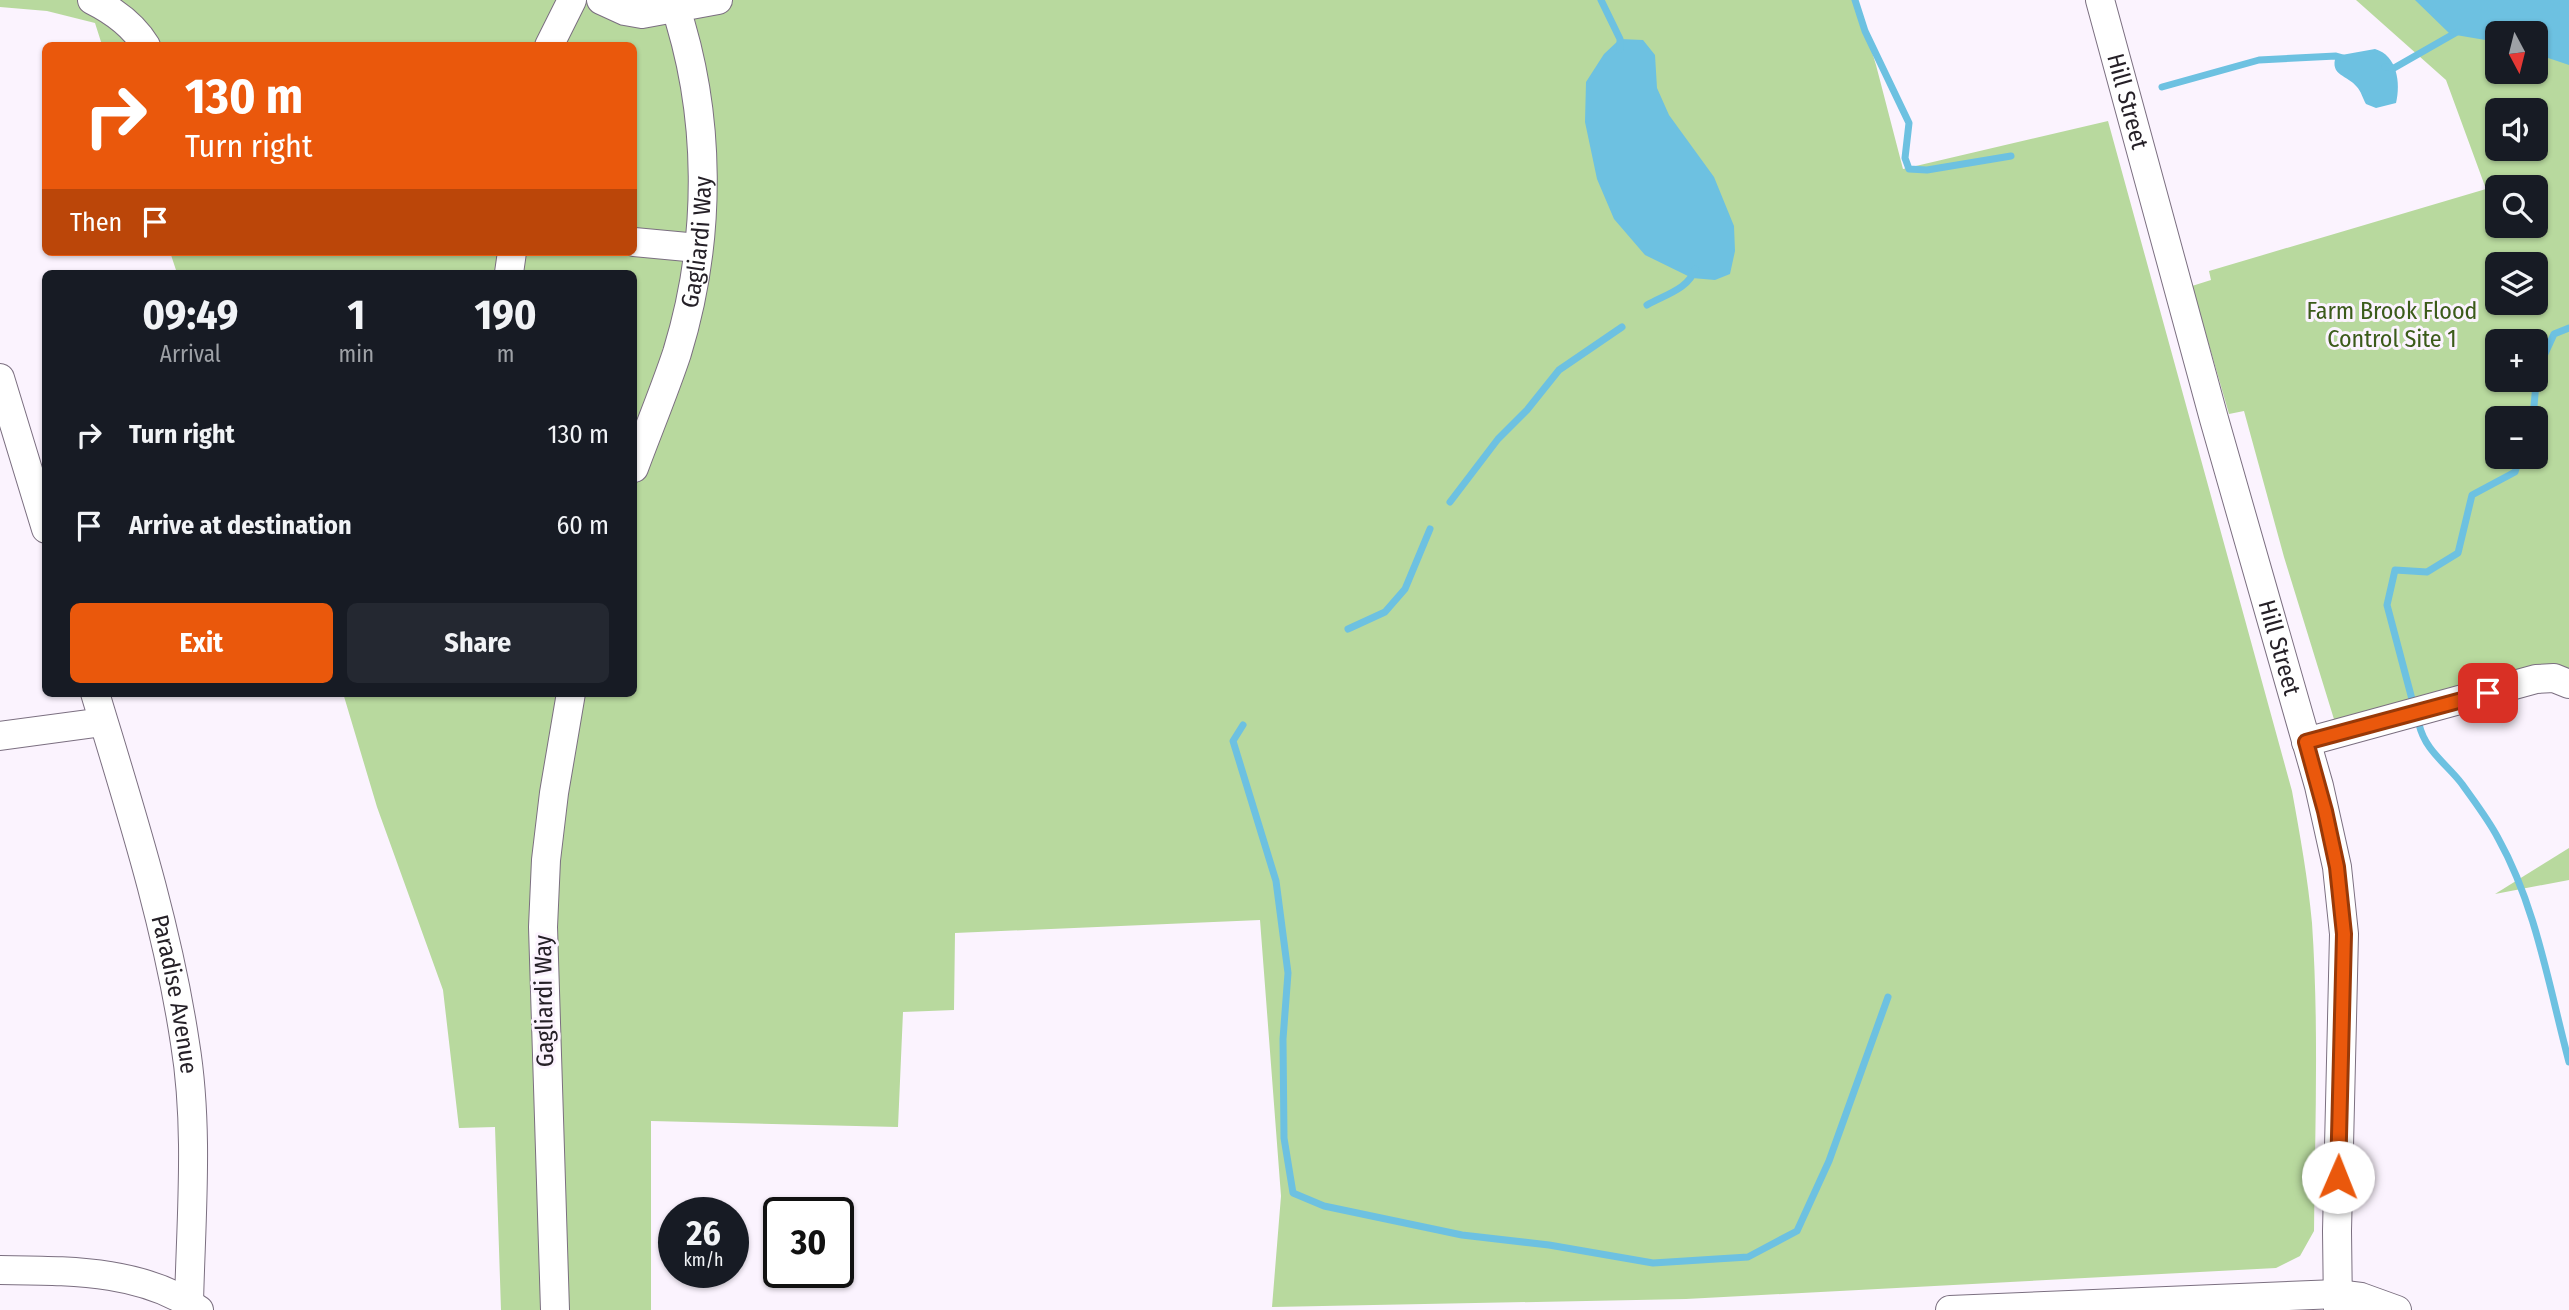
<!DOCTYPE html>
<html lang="en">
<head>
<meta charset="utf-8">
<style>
	body { margin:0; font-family:"Fira Sans Condensed",sans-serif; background:#242831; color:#f1f3f6; height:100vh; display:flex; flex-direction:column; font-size:26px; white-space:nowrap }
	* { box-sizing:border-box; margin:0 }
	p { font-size:23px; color:#9ea1a6 }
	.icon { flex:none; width:38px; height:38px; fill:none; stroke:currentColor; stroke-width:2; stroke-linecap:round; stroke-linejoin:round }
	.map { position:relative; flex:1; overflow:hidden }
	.panel { position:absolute; left:42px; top:270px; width:595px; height:427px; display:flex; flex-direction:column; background:#171b24; border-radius:10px; box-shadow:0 2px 5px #0004 }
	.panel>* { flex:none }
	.top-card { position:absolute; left:42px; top:42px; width:595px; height:214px; border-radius:10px; box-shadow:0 2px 5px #0004; background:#ea580c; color:#fff; overflow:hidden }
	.needle { width:46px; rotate:173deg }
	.buttons { position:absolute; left:2485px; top:21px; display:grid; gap:14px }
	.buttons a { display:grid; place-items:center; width:63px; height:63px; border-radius:10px; background:#171b24; box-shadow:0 2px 5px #0004; font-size:35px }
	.speed { position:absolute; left:658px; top:1197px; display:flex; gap:14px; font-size:35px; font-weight:700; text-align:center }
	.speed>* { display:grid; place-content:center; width:91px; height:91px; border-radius:50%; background:#171b24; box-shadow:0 2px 5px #0004; line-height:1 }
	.speed small { font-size:18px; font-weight:400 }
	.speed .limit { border:4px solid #111; border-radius:10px; background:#fff; color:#111 }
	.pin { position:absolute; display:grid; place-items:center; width:60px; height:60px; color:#fff; margin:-30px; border-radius:14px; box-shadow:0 4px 10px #0006 }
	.me { position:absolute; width:77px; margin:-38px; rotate:1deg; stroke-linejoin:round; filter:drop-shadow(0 0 5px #0008) }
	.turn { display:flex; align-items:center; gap:24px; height:147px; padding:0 28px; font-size:32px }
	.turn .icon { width:91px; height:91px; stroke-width:2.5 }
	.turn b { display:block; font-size:49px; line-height:60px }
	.then { display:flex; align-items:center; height:66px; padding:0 28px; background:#0003; gap:14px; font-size:26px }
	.eta { display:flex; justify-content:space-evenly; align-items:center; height:119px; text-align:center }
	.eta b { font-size:42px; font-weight:700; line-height:49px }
	.primary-button { display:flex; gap:14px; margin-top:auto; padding:14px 28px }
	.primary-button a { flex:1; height:80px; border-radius:10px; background:#ea580c; color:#fff; font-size:28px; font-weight:700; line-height:80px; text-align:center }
	.primary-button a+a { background:#242831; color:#f1f3f6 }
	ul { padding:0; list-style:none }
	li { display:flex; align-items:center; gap:21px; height:91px; padding:0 28px }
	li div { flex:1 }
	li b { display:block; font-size:26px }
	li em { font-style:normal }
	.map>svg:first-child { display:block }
	.green { fill:#b8d99e; fill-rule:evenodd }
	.water { fill:#6dc1e1 }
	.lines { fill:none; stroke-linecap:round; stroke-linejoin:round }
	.stream { stroke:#6dc1e1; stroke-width:7 }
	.minor-casing { stroke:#7b6f80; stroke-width:30 }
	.minor { stroke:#fff; stroke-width:28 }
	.route-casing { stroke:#983908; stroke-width:18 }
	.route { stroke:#ea580c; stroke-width:12 }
	.labels { text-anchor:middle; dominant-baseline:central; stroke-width:6; stroke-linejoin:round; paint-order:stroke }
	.street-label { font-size:24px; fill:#252027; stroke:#fbf3fe }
	.park-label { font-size:24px; fill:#3b5b1a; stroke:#fbf3fe }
</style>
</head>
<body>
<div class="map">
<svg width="2569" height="1310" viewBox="0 0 2569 1310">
	<rect width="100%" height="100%" fill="#fbf3fe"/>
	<g class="green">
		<path d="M 0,0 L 1856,0 L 1876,65 L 1903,169 L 2108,121 L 2292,791 C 2300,835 2308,879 2312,923 C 2319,1025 2315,1129 2314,1231 L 2300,1256 L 2276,1268 L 1686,1299 L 1272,1307 L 1281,1196 L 1260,920 L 955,933 L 954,1010 L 903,1012 L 898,1127 L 651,1121 L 651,1310 L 501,1310 L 495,1127 L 459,1128 L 443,990 L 377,807 L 343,693 L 634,693 L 634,273 L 177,273 L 170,252 L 634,252 L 634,46 L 102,45 L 95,23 L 47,11 L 0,7 Z"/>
		<path d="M 2356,0 L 2569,0 L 2569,680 L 2341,742 L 2284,557 L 2244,411 L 2229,414 L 2192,286 L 2211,280 L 2209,271 L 2486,189 L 2446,80 ZM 2497,33 L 2536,33 L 2536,72 L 2497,72 ZM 2497,110 L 2536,110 L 2536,149 L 2497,149 ZM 2497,187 L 2536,187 L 2536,226 L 2497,226 ZM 2497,264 L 2536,264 L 2536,303 L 2497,303 ZM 2497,341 L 2536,341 L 2536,380 L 2497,380 ZM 2497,418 L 2536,418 L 2536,457 L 2497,457 Z"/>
		<path d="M 2569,848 L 2569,880 L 2495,894 Z"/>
	</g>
	<g class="water">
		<path d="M 2415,0 L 2569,0 L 2569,65 L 2536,54 L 2536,33 L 2497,33 L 2497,42 L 2450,34 Z"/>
		<path d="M 1620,39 L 1643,40 L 1655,55 L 1657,88 L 1669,115 L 1714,177 L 1734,226 L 1735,251 L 1730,274 L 1715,280 L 1692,278 L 1645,255 L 1614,219 L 1597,179 L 1585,122 L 1586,82 L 1604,54 Z"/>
		<path d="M 2375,49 C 2397,55 2401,83 2396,103 L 2376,108 L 2366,104 C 2363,99 2361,91 2357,87 C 2348,75 2329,76 2336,56 Z"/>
	</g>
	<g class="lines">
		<g class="stream">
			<path d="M 1601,0 L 1620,39 L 1620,49"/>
			<path d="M 1855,0 L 1865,31 L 1909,123 L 1905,158 L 1909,169 L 1927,170 L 2011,156"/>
			<path d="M 2385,67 L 2394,68 L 2457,32"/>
			<path d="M 2162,87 L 2259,60 L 2336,56 L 2343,58"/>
			<path d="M 1647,305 C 1664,295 1689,289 1695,269"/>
			<path d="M 2533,418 L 2537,371 L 2554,334 L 2569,328"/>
			<path d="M 1450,502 L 1498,439 L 1527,410 L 1559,370 L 1622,327"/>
			<path d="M 1348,629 L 1385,612 L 1405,589 L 1430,529"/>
			<path d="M 2413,703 L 2387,605 L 2395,570 L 2427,572 L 2458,553 L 2472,495 L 2515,472 L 2520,457"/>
			<path d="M 2419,724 C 2425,751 2447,764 2462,784 C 2474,801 2488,819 2498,838 C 2536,906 2549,987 2569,1062"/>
			<path d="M 1243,725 L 1233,741 L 1276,881 L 1288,973 L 1283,1039 L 1284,1138 L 1293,1193 L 1324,1206 L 1462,1235 L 1549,1245 L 1653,1263 L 1748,1257 L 1797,1231 L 1829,1161 L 1888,997"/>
		</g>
		<g class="minor-casing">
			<g id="minor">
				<path d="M 92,0 C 112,10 134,26 146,46"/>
				<path d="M 601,0 L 625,11 L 642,14 L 718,0"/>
				<path id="s1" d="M 2100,0 L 2214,419 L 2319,786 L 2337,867 L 2344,934 L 2337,1231 L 2338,1310"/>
				<path d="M 549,46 L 572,0"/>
				<path d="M 634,242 L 698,248"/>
				<path d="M 509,273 L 512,252"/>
				<path d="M 0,378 L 46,529"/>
				<path id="s2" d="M 634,468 C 648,430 664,392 677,353 C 712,239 712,113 673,0"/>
				<path id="s3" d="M 95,693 C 130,809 167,923 185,1043 C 199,1128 191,1217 189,1303"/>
				<path d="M 0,736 L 103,722"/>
				<path d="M 2306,742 L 2536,679 L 2554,678 L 2569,684"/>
				<path d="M 0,1270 C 67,1271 142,1269 199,1310"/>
				<path d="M 555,1310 L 543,927 L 546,860 L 554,793 L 571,693"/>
				<path d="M 1950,1310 L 2337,1294 L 2361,1297 L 2397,1310"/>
			</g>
		</g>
		<use href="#minor" class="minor"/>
	</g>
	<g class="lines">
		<g class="route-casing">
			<path id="route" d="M 2338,1177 L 2344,934 L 2337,867 L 2325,811 L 2306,742 L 2488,693"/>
		</g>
		<use href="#route" class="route"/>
	</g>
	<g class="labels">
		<g class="street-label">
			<text stroke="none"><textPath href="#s1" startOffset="105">Hill Street</textPath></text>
			<text stroke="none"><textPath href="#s2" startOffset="236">Gagliardi Way</textPath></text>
			<text stroke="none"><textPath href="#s1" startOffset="672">Hill Street</textPath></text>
			<text stroke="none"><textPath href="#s3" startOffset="312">Paradise Avenue</textPath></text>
			<text transform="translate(544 1001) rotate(-91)">Gagliardi Way</text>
		</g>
		<g class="park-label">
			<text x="2392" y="311">Farm Brook Flood<tspan x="2392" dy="28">Control Site 1</tspan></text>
		</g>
	</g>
</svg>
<div class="buttons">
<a><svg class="needle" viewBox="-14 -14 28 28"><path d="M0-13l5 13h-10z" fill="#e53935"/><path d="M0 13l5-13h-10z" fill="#9ea1a6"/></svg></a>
<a><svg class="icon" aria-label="sound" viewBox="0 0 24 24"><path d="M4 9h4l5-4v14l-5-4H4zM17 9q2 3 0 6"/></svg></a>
<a><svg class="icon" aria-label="search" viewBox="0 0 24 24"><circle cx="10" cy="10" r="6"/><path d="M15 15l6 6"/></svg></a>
<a><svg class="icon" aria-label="layers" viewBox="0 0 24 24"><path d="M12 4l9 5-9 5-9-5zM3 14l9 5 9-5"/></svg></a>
<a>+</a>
<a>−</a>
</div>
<div class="speed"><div>26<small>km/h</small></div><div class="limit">30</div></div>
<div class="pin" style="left:2488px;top:693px;background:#d93025"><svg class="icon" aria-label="arrive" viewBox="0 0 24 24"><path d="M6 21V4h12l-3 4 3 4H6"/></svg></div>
<svg class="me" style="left:2338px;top:1177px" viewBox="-20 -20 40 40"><circle r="19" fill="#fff"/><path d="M0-13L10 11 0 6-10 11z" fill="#ea580c"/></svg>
<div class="top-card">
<div class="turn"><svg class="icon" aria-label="right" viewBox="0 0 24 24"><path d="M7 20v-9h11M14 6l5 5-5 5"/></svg><div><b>130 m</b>Turn right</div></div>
<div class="then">Then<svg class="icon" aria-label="arrive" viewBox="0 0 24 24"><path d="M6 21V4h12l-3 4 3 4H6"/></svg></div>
</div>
<section class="panel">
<div class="eta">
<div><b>09:49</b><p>Arrival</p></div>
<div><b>1</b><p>min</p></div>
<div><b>190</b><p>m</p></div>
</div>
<ul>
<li><svg class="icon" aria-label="right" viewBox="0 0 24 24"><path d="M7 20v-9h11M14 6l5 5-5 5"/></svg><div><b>Turn right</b></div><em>130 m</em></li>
<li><svg class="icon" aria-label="arrive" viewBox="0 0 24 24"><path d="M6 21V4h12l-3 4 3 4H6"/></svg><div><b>Arrive at destination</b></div><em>60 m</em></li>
</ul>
<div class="primary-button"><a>Exit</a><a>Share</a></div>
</section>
</div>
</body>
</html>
